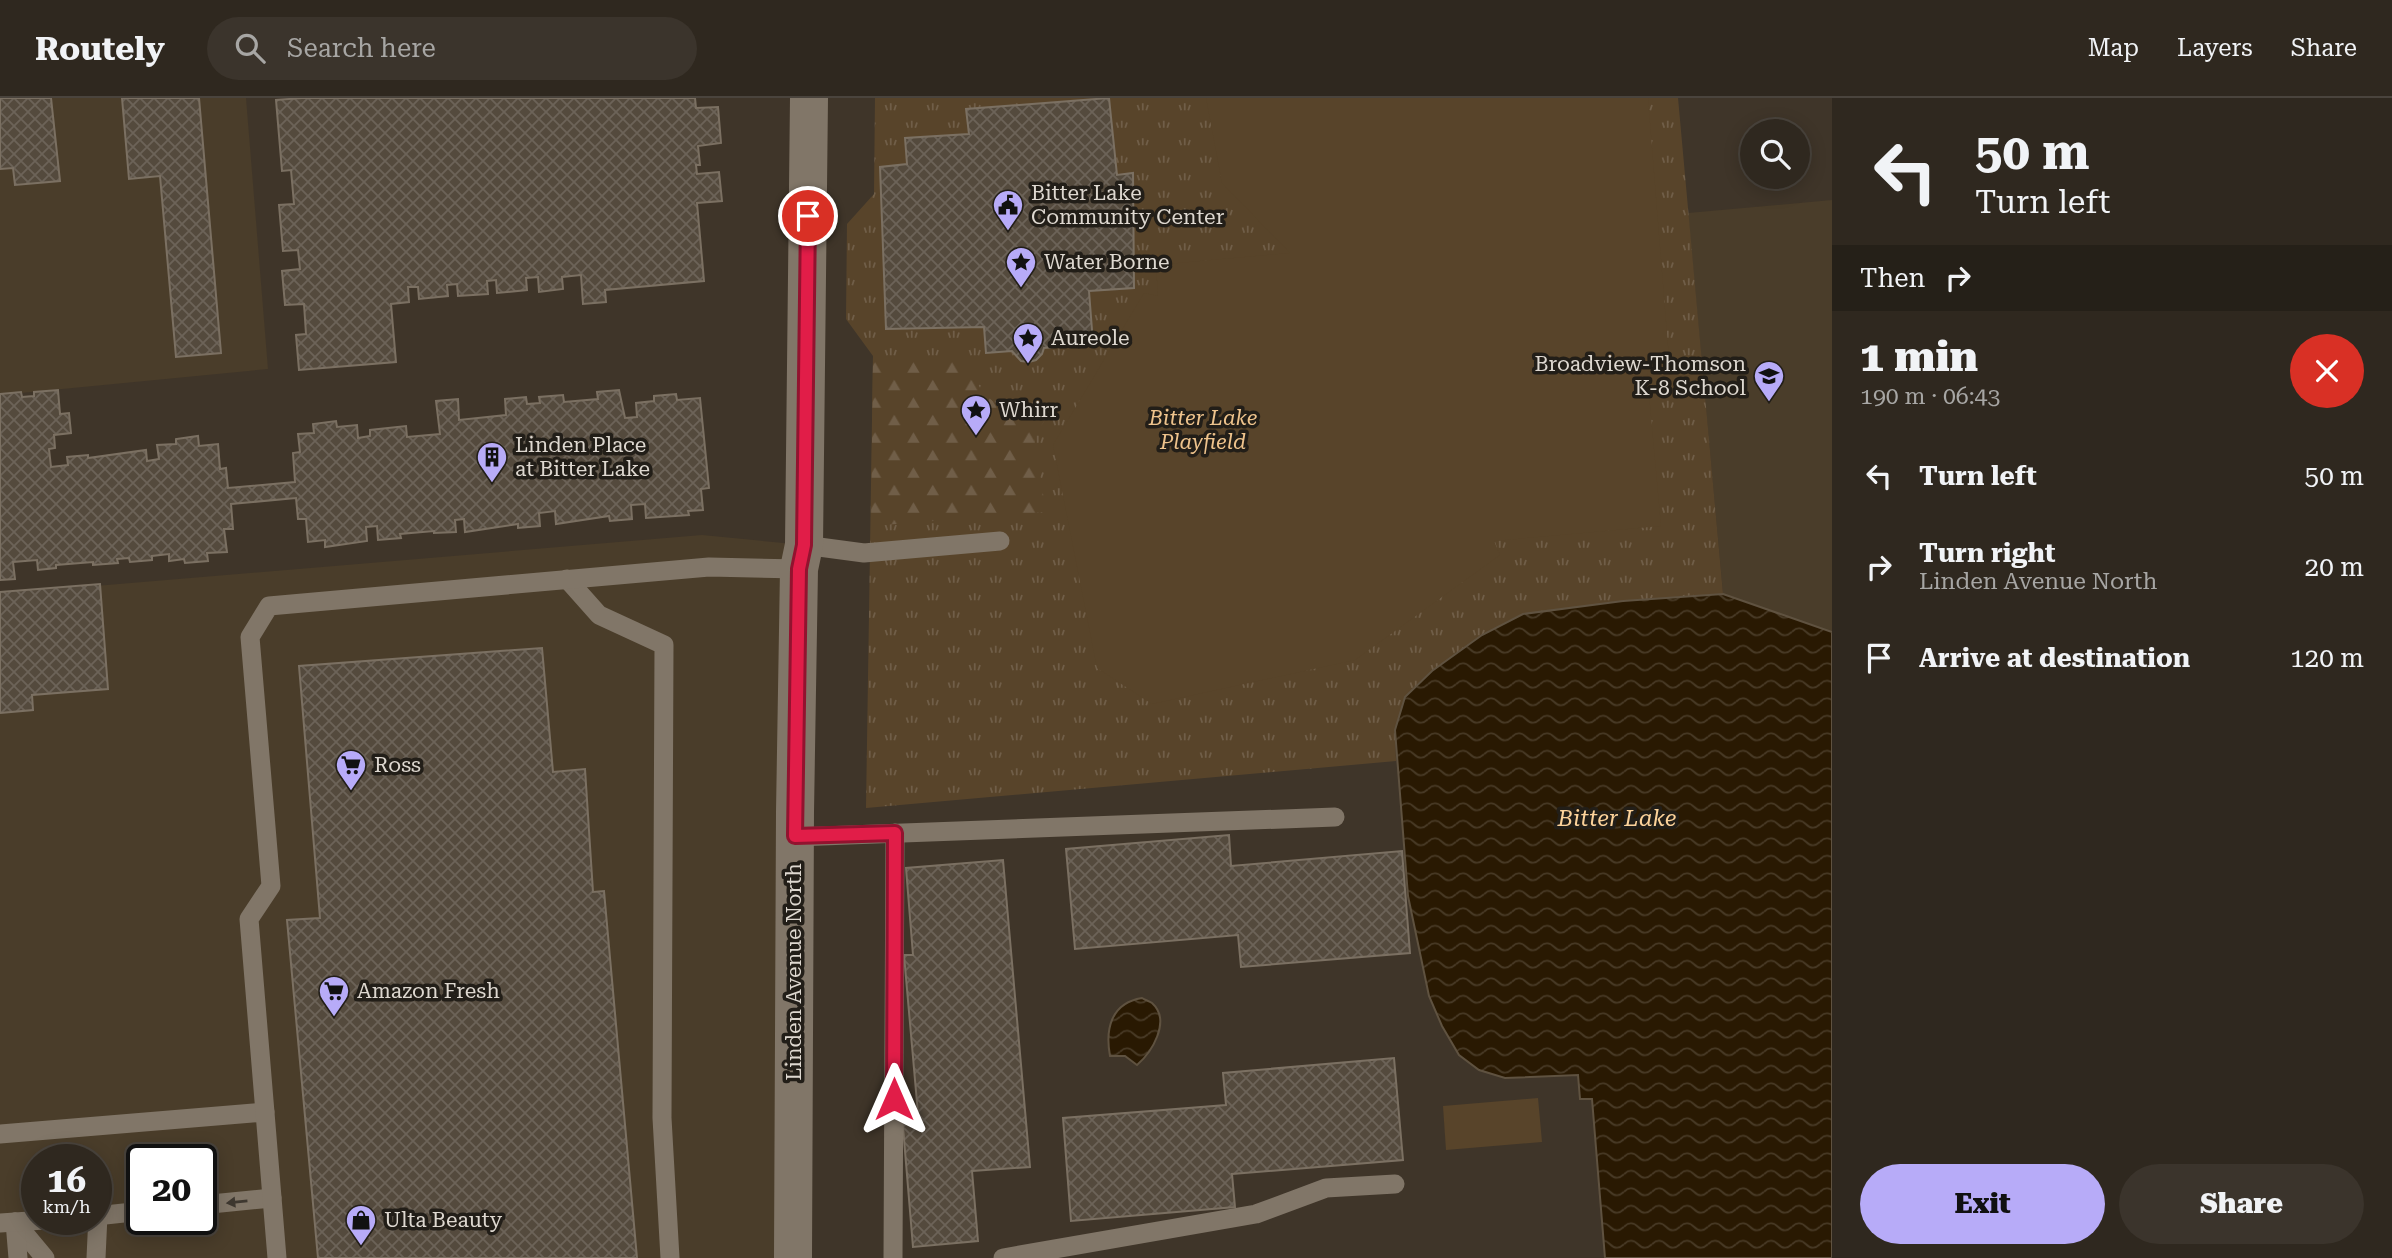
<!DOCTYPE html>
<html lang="en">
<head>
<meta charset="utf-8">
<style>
	body { margin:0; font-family:"Roboto Serif",serif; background:#3b342c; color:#f1f3f6; height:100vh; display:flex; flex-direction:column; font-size:26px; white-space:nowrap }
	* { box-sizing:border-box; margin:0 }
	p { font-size:23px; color:#a7a6a4 }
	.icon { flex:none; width:38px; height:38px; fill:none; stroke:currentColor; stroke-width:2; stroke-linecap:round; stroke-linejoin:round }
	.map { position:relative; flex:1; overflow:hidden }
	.details { display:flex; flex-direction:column; background:#2f281f; width:560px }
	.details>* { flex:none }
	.banner { background:#2f281f; color:#f1f3f6; overflow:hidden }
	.fabs { position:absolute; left:1740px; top:21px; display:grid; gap:14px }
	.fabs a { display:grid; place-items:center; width:70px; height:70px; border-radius:50%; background:#2f281f; box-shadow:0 4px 18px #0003,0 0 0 2px #4a443d; font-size:35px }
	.speed { position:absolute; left:21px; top:1046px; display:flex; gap:14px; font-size:35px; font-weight:700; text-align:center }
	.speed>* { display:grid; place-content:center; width:91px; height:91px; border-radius:50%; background:#2f281f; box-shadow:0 4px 18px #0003,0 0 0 2px #4a443d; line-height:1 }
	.speed small { font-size:18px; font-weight:400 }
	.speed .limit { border:4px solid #111; border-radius:10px; background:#fff; color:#111 }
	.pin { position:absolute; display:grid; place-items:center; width:60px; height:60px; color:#fff; margin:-30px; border:4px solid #fff; border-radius:50%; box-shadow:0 2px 7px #0007 }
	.me { position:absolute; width:77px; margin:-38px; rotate:0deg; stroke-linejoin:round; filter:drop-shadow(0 0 5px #0008) }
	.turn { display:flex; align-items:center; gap:24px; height:147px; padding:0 28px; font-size:32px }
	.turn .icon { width:91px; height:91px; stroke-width:2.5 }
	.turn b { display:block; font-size:49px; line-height:60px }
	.then { display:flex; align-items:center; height:66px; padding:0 28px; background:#0003; gap:14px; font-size:26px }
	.round { display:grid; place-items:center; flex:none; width:74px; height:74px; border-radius:37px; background:#3b342c }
	.headline { display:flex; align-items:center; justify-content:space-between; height:119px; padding:0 28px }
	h1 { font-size:42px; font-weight:800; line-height:52px }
	.action { display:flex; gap:14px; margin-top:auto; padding:14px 28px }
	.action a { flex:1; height:80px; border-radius:42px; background:#b7abf8; color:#111; font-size:28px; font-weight:800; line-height:80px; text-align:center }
	.action a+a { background:#3b342c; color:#f1f3f6 }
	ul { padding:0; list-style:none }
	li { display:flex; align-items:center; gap:21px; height:91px; padding:0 28px }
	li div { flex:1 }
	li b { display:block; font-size:26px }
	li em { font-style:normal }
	header { display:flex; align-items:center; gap:42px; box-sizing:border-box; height:98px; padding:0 35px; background:#2f281f; border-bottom:2px solid #4a443d }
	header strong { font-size:33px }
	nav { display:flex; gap:38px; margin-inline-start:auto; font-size:24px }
	.search { width:490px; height:63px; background:#3b342c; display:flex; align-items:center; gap:18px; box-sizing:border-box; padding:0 24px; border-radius:38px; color:#a7a6a4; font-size:26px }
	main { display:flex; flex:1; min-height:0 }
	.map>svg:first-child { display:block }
	.built { fill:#4a3d2a; fill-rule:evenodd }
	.grass { fill:url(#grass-tufts) }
	.forest { fill:url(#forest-firs) }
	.garden { fill:#58442a }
	.water { fill:url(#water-waves); stroke:#5f5240; stroke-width:2 }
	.building { fill:url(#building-cross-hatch); stroke:#7b7062; stroke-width:2 }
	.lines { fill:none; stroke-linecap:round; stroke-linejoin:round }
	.lane { stroke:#817668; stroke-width:19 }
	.secondary { stroke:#817668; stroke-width:38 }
	.oneway { fill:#3e3830 }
	.route-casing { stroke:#92132f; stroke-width:18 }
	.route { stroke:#e11d48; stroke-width:12 }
	.labels { text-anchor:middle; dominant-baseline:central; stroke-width:7; stroke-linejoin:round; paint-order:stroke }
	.poi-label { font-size:21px; fill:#ded8d0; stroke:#221e18; text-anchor:start }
	.park-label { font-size:21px; font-style:italic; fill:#eec38c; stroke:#221e18 }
	.street-label { font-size:21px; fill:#ded8d0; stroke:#221e18 }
	.water-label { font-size:23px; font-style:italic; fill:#fcd29a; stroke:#221e18 }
</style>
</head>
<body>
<header>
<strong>Routely</strong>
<div class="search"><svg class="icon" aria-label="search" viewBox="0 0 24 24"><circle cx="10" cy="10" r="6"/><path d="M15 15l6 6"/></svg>Search here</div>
<nav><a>Map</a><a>Layers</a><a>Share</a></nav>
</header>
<main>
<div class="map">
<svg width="1832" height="1160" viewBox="0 0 1832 1160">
	<defs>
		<pattern id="grass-tufts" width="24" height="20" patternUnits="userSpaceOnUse" patternTransform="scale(1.75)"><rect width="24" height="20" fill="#58442a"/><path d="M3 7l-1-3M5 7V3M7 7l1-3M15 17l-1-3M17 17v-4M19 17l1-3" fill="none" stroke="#705e48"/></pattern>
		<pattern id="forest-firs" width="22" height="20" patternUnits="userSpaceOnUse" patternTransform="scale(1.75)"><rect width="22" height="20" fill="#58442a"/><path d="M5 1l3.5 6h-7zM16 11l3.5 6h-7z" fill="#705e48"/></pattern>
		<pattern id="water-waves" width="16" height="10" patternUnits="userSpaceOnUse" patternTransform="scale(1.75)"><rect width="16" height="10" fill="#291902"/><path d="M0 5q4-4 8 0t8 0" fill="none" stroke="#483a26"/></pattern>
		<pattern id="building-cross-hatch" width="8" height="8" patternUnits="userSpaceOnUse" patternTransform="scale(1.75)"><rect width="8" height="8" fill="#544a3d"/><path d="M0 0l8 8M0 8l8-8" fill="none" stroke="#6c6358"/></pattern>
	</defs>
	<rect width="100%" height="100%" fill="#3f3529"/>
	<g class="built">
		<path d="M 0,0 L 246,0 L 268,271 L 0,297 Z"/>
		<path d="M 1832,102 L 1832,534 L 1723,496 L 1688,115 Z"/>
		<path d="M 702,437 L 804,447 L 793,1160 L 0,1160 L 0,496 ZM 37,1062 L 96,1062 L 96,1122 L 37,1122 ZM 142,1062 L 201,1062 L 201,1122 L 142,1122 Z"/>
	</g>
	<path class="grass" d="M 875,0 L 1678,0 L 1723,496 L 1623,503 L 1523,516 L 1395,632 L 1396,663 L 866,710 L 873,258 L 846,221 L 847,126 L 874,96 Z"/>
	<path class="forest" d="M 873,258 L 967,259 C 978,304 1007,321 1052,310 L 1034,340 L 1046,414 L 871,428 Z"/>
	<g class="garden">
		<path d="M 1206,0 L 1648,0 L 1670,273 L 1647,274 L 1661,428 L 1494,443 L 1500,457 L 1355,562 L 1152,606 L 1097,570 L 1053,347 L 1144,195 L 1158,198 L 1156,167 L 1290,155 L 1222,85 Z"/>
		<path d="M 1538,1000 L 1542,1044 L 1446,1052 L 1443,1008 Z"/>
	</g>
	<g class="water">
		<path d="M 1723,496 L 1832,534 L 1832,1160 L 1605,1160 L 1592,1001 L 1580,1001 L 1578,977 L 1505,980 L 1479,972 L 1459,957 L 1442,928 L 1429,898 L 1408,798 L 1395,632 L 1405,599 L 1432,573 L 1482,537 L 1523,516 L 1623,503 Z"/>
		<path d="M 1142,900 C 1145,902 1149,903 1152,905 C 1172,923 1151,955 1137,967 L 1125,958 L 1110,958 C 1105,931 1111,905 1142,900 Z"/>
	</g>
	<g class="building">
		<path d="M 0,0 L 51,0 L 60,83 L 15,87 L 13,70 L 0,71 Z"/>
		<path d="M 122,0 L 199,0 L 221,255 L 176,259 L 160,78 L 129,81 Z"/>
		<path d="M 302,0 L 695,0 L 696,10 L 718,9 L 721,45 L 698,48 L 700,67 L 696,67 L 697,76 L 719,74 L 722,103 L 697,105 L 704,183 L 605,192 L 606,204 L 583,206 L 581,177 L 562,179 L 563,191 L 539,194 L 538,179 L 526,180 L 527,192 L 497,195 L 496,182 L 487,183 L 488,196 L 458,198 L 457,186 L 447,187 L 448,198 L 419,201 L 418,189 L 408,189 L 409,204 L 391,206 L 396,264 L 299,272 L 296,237 L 306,236 L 304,206 L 285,207 L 282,173 L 300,171 L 298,152 L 283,153 L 279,107 L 294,106 L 291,72 L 282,73 L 276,2 Z"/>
		<path d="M 1109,0 L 1117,77 L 1133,75 L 1134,190 L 1089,193 L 1093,245 L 1044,250 L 1042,256 L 1036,262 L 1029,264 L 1021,263 L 1012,253 L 986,255 L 984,229 L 886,231 L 880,69 L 907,66 L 905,40 L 969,36 L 966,11 Z"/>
		<path d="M 58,292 L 60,316 L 69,315 L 71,335 L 54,337 L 55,350 L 49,351 L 51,369 L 68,367 L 67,359 L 88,357 L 88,360 L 146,352 L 147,363 L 159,361 L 157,347 L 176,346 L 176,341 L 198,338 L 199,348 L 218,346 L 220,371 L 226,370 L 228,390 L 295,384 L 293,355 L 300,354 L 298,336 L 314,335 L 313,326 L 336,323 L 337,329 L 357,327 L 358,340 L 370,338 L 370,332 L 406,328 L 407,339 L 440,336 L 436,303 L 458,301 L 459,322 L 506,317 L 505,301 L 526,299 L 527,306 L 540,305 L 539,299 L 563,297 L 564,304 L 598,301 L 597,294 L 619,292 L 625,320 L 637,319 L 636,305 L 654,303 L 654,298 L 676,296 L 677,302 L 700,300 L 709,390 L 701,391 L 703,412 L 688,413 L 689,417 L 646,420 L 645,406 L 631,407 L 632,421 L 610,423 L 609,418 L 556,426 L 555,413 L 539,415 L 540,428 L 518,430 L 518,426 L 465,434 L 464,421 L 455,422 L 456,434 L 434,435 L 434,433 L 400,436 L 401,440 L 378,442 L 377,428 L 366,429 L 367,443 L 325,449 L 325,442 L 308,444 L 306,421 L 298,421 L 296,400 L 231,406 L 233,431 L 224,431 L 227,454 L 207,455 L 208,463 L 185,465 L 184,461 L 169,463 L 169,456 L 152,458 L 152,462 L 130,464 L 129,460 L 117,461 L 118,465 L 93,467 L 93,464 L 56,467 L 56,470 L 38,472 L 37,462 L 13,464 L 15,481 L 0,482 L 0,296 L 21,294 L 22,299 L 34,298 L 34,294 Z"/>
		<path d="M 100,486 L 108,591 L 32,597 L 33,612 L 0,615 L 0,494 Z"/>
		<path d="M 542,550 L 553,674 L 585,671 L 593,794 L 604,793 L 637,1160 L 318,1160 L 287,822 L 320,820 L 299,568 Z"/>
		<path d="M 1229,737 L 1231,768 L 1402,753 L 1410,855 L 1241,869 L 1238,837 L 1075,851 L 1066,751 Z"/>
		<path d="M 1003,762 L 1030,1069 L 972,1073 L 978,1143 L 913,1149 L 902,1017 L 918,1016 L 904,857 L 913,857 L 906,770 Z"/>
		<path d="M 1394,960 L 1403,1062 L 1232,1076 L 1235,1109 L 1071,1123 L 1063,1020 L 1226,1007 L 1223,975 Z"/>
	</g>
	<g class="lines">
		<g class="lane">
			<path d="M 804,447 L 864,455 L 1000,443"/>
			<path d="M 567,481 L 599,517 L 664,547 L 662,1020 L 670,1160"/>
			<path d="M 795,739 L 1335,719"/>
			<path d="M 0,1036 L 265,1014"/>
			<path d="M 201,1107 L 272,1100"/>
			<path d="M 96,1118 L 142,1113"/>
			<path d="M 15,1124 L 45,1160"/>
			<path d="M 15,1124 L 18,1160"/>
			<path d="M 0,1125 L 44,1122"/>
			<path d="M 96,1160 L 98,1117"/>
			<path d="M 277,1160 L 249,821 L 271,788 L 250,539 L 269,508 L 709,469 L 799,471"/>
			<path d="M 893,1160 L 895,735"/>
			<path d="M 1003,1160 L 1256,1116 L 1326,1090 L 1395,1086"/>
		</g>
		<path class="secondary" d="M 793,1160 L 795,714 L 799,471 L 804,447 L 809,0"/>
	</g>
	<defs><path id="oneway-solid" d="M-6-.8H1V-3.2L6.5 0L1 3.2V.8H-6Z" transform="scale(1.75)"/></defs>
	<use class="oneway" href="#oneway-solid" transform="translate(237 1104) rotate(174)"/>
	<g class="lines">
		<g class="route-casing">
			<path id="route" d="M 808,118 L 804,447 L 799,471 L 795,738 L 895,735 L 894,1001"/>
		</g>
		<use href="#route" class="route"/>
	</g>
	<defs>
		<g id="civic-pin" transform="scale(1.575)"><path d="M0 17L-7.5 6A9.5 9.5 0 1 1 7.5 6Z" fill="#b7abf8" stroke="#221e18"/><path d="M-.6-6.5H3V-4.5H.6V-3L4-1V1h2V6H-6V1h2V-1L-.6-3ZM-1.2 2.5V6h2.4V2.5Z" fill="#111"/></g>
		<g id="sight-pin" transform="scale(1.575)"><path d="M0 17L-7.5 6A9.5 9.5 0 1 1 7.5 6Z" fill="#b7abf8" stroke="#221e18"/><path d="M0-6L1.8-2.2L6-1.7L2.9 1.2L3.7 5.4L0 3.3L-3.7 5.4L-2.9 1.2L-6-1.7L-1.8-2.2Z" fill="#111"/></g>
		<g id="school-pin" transform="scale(1.575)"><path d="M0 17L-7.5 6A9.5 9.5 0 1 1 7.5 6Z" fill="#b7abf8" stroke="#221e18"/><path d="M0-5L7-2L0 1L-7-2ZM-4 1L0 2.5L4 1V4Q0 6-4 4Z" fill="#111"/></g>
		<g id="building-pin" transform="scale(1.575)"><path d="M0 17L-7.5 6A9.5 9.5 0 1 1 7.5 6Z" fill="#b7abf8" stroke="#221e18"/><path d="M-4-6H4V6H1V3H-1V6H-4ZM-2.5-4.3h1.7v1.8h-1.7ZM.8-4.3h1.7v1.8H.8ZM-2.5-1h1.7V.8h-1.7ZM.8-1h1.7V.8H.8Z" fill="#111"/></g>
		<g id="supermarket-pin" transform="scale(1.575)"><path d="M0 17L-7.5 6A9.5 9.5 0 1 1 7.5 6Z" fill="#b7abf8" stroke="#221e18"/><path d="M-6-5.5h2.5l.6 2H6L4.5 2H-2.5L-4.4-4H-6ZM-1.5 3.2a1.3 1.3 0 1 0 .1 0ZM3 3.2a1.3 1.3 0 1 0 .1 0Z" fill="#111"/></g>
		<g id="shop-pin" transform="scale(1.575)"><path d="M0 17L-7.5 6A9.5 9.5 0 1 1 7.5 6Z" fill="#b7abf8" stroke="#221e18"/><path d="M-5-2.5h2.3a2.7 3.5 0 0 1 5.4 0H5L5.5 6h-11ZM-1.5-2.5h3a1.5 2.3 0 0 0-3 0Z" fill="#111"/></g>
	</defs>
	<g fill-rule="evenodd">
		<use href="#civic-pin" x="1008" y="107"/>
		<use href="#sight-pin" x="1021" y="164"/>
		<use href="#sight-pin" x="1028" y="240"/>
		<use href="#school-pin" x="1769" y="278"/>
		<use href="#sight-pin" x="976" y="312"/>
		<use href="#building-pin" x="492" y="359"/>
		<use href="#supermarket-pin" x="351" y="667"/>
		<use href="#supermarket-pin" x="334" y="893"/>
		<use href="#shop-pin" x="361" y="1122"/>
	</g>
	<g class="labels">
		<g class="poi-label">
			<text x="1031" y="95">Bitter Lake<tspan x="1031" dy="24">Community Center</tspan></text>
			<text x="1044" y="164">Water Borne</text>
			<text x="1051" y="240">Aureole</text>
			<text x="1746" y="266" text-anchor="end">Broadview-Thomson<tspan x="1746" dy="24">K-8 School</tspan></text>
			<text x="999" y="312">Whirr</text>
			<text x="515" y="347">Linden Place<tspan x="515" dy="24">at Bitter Lake</tspan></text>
			<text x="374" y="667">Ross</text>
			<text x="357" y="893">Amazon Fresh</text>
			<text x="384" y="1122">Ulta Beauty</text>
		</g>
		<g class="park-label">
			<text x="1203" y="320">Bitter Lake<tspan x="1203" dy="24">Playfield</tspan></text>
		</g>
		<g class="street-label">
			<text transform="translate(794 874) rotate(-90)">Linden Avenue North</text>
		</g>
		<g class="water-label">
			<text x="1617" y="720">Bitter Lake</text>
		</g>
	</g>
</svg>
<div class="fabs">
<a><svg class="icon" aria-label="search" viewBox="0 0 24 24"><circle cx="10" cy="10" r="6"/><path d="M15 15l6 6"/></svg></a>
</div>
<div class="speed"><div>16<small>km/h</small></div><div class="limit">20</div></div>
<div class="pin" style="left:808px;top:118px;background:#d93025"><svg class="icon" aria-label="arrive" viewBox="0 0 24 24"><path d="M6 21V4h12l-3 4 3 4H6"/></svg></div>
<svg class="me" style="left:894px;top:1001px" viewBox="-20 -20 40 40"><path d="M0-17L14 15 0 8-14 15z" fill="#e11d48" stroke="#fff" stroke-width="4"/></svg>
</div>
<section class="details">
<div class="banner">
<div class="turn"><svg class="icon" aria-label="left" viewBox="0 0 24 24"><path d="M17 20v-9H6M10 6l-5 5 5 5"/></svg><div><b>50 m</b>Turn left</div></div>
<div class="then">Then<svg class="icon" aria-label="right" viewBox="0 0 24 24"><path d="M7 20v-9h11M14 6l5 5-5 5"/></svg></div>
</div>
<div class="headline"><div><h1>1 min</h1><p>190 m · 06:43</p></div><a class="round" style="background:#d93025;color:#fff"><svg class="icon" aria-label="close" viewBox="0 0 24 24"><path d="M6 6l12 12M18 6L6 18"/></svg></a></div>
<ul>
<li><svg class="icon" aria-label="left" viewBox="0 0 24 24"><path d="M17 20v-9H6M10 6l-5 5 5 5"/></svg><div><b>Turn left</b></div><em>50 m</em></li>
<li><svg class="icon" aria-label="right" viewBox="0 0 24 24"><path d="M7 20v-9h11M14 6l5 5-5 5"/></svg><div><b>Turn right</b><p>Linden Avenue North</p></div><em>20 m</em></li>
<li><svg class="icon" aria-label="arrive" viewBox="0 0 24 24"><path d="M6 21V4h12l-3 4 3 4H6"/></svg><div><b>Arrive at destination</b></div><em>120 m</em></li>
</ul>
<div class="action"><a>Exit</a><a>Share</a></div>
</section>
</main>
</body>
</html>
